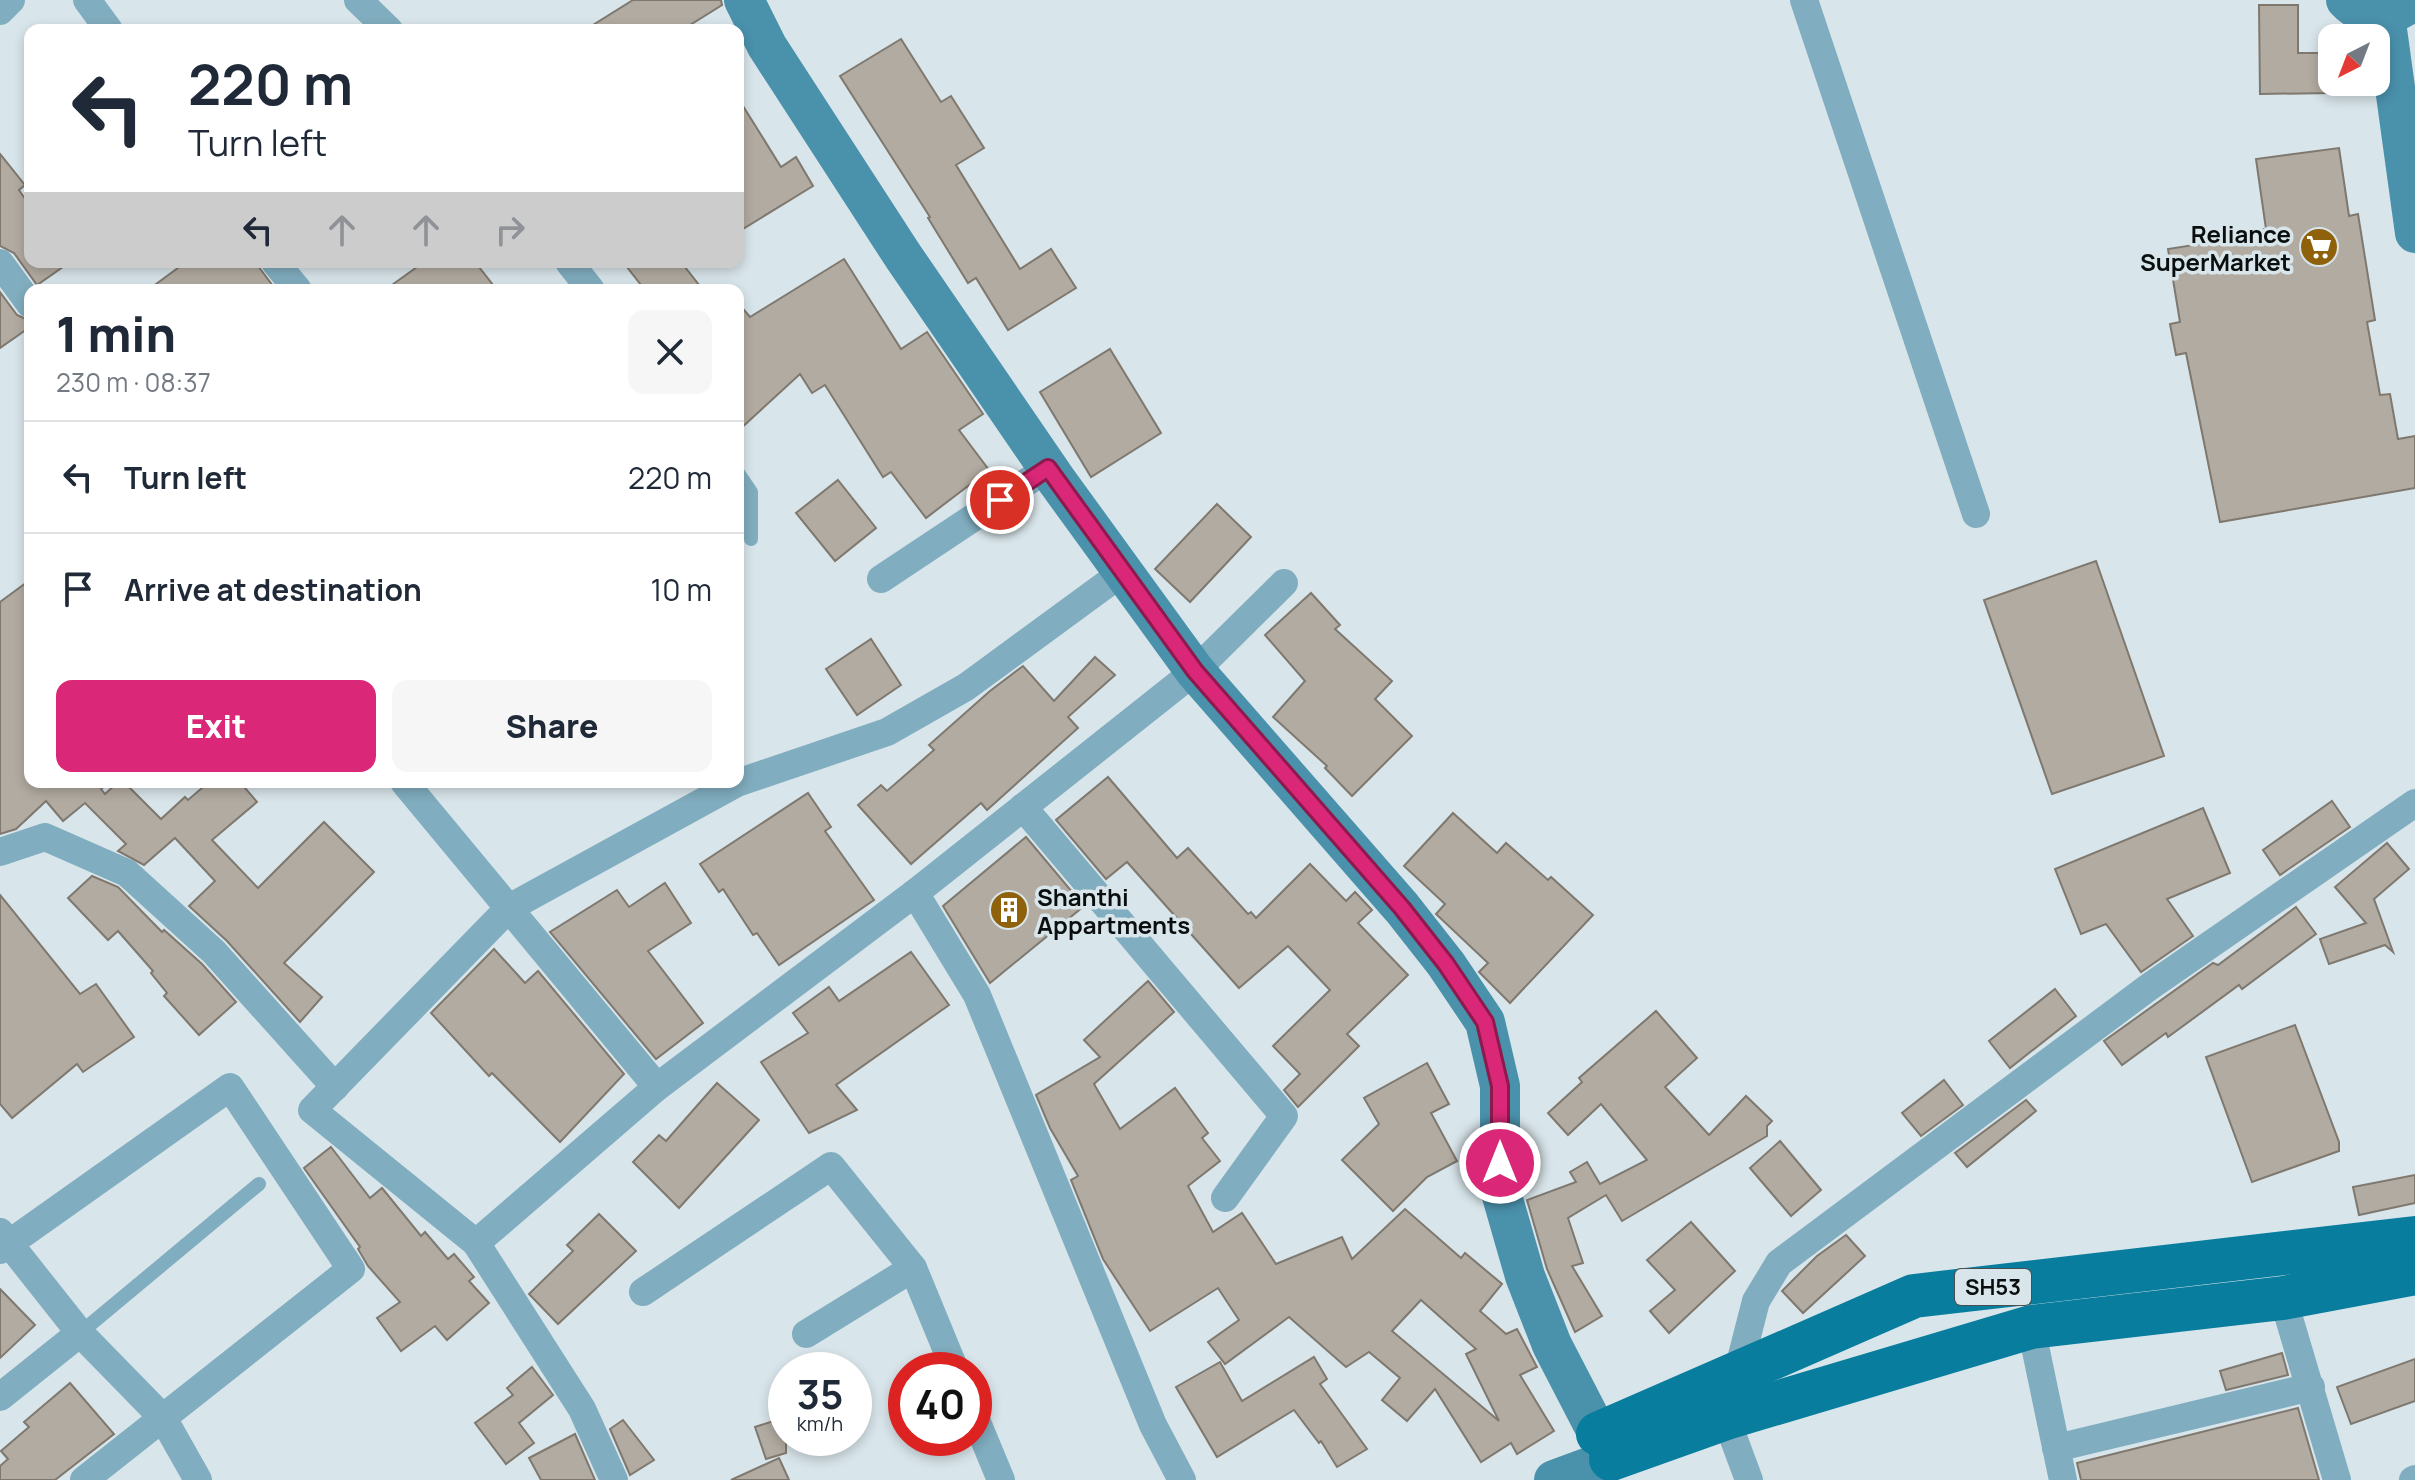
<!DOCTYPE html>
<html lang="en">
<head>
<meta charset="utf-8">
<style>
	body { margin:0; font-family:Manrope,sans-serif; background:#f6f6f7; color:#1f2937; height:100vh; display:flex; flex-direction:column; font-size:30px; white-space:nowrap }
	* { box-sizing:border-box; margin:0 }
	p { font-size:26px; color:#747a83 }
	.icon { flex:none; width:44px; height:44px; fill:none; stroke:currentColor; stroke-width:2; stroke-linecap:round; stroke-linejoin:round }
	.map { position:relative; flex:1; overflow:hidden }
	.details { position:absolute; left:24px; top:284px; width:720px; height:504px; display:flex; flex-direction:column; background:#fff; border-radius:16px; box-shadow:0 4px 12px #0003 }
	.details>* { flex:none }
	.banner { position:absolute; left:24px; top:24px; width:720px; height:244px; border-radius:16px; box-shadow:0 4px 12px #0003; background:#fff; color:#1f2937; overflow:hidden }
	.needle { width:52px; rotate:222deg }
	.buttons { position:absolute; left:2318px; top:24px; display:grid; gap:16px }
	.buttons a { display:grid; place-items:center; width:72px; height:72px; border-radius:16px; background:#fff; box-shadow:0 4px 12px #0003; font-size:40px }
	.speed { position:absolute; left:768px; top:1352px; display:flex; gap:16px; font-size:40px; font-weight:700; text-align:center }
	.speed>* { display:grid; place-content:center; width:104px; height:104px; border-radius:50%; background:#fff; box-shadow:0 4px 12px #0003; line-height:1 }
	.speed small { font-size:20px; font-weight:400 }
	.speed .limit { border:12px solid #d22; background:#fff; color:#111 }
	.pin { position:absolute; display:grid; place-items:center; width:68px; height:68px; color:#fff; margin:-34px; border:4px solid #fff; border-radius:50%; box-shadow:0 2px 8px #0007 }
	.me { position:absolute; width:88px; margin:-44px; rotate:0deg; stroke-linejoin:round; filter:drop-shadow(0 0 6px #0008) }
	.turn { display:flex; align-items:center; gap:28px; height:168px; padding:0 32px; font-size:36px }
	.turn .icon { width:104px; height:104px; stroke-width:2.5 }
	.turn b { display:block; font-size:56px; line-height:68px }
	.lanes { display:flex; align-items:center; height:76px; padding:0 32px; background:#0003; justify-content:center; gap:40px; direction:ltr }
	.lanes .off { opacity:.35 }
	.round { display:grid; place-items:center; flex:none; width:84px; height:84px; border-radius:16px; background:#f6f6f7 }
	.summary { display:flex; align-items:center; justify-content:space-between; height:136px; padding:0 32px }
	h1 { font-size:48px; font-weight:800; line-height:60px }
	.primary-button { display:flex; gap:16px; margin-top:auto; padding:16px 32px }
	.primary-button a { flex:1; height:92px; border-radius:16px; background:#db2777; color:#fff; font-size:32px; font-weight:800; line-height:92px; text-align:center }
	.primary-button a+a { background:#f6f6f7; color:#1f2937 }
	ul { padding:0; list-style:none }
	li { display:flex; align-items:center; gap:24px; height:112px; padding:0 32px; border-top:2px solid #e0e1e3 }
	li div { flex:1 }
	li b { display:block; font-size:30px }
	li em { font-style:normal }
	.map>svg:first-child { display:block }
	.building { fill:#b1aba1; stroke:#7f786f; stroke-width:2; fill-rule:evenodd }
	.lines { fill:none; stroke-linecap:round; stroke-linejoin:round }
	.lane { stroke:#80adbf; stroke-width:14 }
	.street { stroke:#80adbf; stroke-width:28 }
	.secondary { stroke:#4a91ac; stroke-width:40 }
	.primary { stroke:#087d9e; stroke-width:44 }
	.route-casing { stroke:#8e194d; stroke-width:20 }
	.route { stroke:#db2777; stroke-width:14 }
	.labels { text-anchor:middle; dominant-baseline:central; stroke-width:7; stroke-linejoin:round; paint-order:stroke }
	.shield { fill:#d8e5ea; stroke:#484e51; stroke-width:2 }
	.shield-label { font-size:22px; font-weight:bold; fill:#0a0e0f }
	.poi-label { font-size:24px; font-weight:bold; fill:#0a0e0f; stroke:#d8e5ea; text-anchor:end }
</style>
</head>
<body>
<div class="map">
<svg width="2415" height="1480" viewBox="0 0 2415 1480">
	<rect width="100%" height="100%" fill="#d8e5ea"/>
	<g class="building">
		<path d="M 633,0 L 721,0 L 722,5 L 682,30 L 585,30 Z"/>
		<path d="M 2259,5 L 2298,5 L 2298,53 L 2332,53 L 2332,93 L 2260,94 Z"/>
		<path d="M 901,39 L 941,102 L 951,96 L 984,148 L 956,165 L 1020,269 L 1051,249 L 1076,288 L 1008,330 L 976,278 L 968,283 L 928,218 L 930,217 L 840,76 Z"/>
		<path d="M 738,98 L 781,167 L 796,157 L 813,186 L 738,232 Z"/>
		<path d="M 2339,148 L 2349,216 L 2358,214 L 2375,320 L 2367,322 L 2380,395 L 2390,394 L 2398,439 L 2415,436 L 2415,488 L 2220,522 L 2186,353 L 2176,355 L 2170,324 L 2180,322 L 2168,249 L 2258,235 L 2257,230 L 2266,229 L 2256,159 Z"/>
		<path d="M 0,154 L 25,185 L 19,190 L 30,206 L 30,262 L 70,262 L 37,285 L 14,253 L 0,246 Z"/>
		<path d="M 844,259 L 901,349 L 927,332 L 983,414 L 959,430 L 989,470 L 926,518 L 891,472 L 883,477 L 825,385 L 812,393 L 800,374 L 738,431 L 738,303 L 750,317 Z"/>
		<path d="M 186,262 L 255,262 L 276,290 L 148,290 Z"/>
		<path d="M 424,262 L 475,262 L 497,290 L 385,290 Z"/>
		<path d="M 623,262 L 681,262 L 703,290 L 645,290 Z"/>
		<path d="M 0,292 L 17,315 L 30,321 L 30,327 L 0,348 Z"/>
		<path d="M 1110,349 L 1161,433 L 1091,477 L 1040,392 Z"/>
		<path d="M 838,480 L 876,528 L 835,561 L 796,513 Z"/>
		<path d="M 1217,504 L 1251,537 L 1190,602 L 1155,569 Z"/>
		<path d="M 2096,561 L 2164,756 L 2052,794 L 1984,600 Z"/>
		<path d="M 30,580 L 30,782 L 110,782 L 101,789 L 105,794 L 118,782 L 124,782 L 161,819 L 185,797 L 188,800 L 209,782 L 240,782 L 257,802 L 212,840 L 258,888 L 324,822 L 374,872 L 284,963 L 322,997 L 300,1022 L 227,941 L 189,906 L 215,881 L 175,838 L 144,865 L 118,851 L 126,844 L 85,803 L 63,821 L 46,801 L 16,829 L 0,834 L 0,602 Z"/>
		<path d="M 1311,593 L 1340,625 L 1335,629 L 1392,681 L 1375,699 L 1412,736 L 1352,796 L 1325,768 L 1327,766 L 1273,717 L 1305,681 L 1265,635 Z"/>
		<path d="M 871,639 L 901,685 L 857,715 L 826,669 Z"/>
		<path d="M 1095,657 L 1115,675 L 1068,717 L 1078,728 L 987,810 L 981,803 L 911,864 L 858,805 L 881,785 L 887,791 L 934,750 L 929,745 L 990,691 L 1023,666 L 1054,701 Z"/>
		<path d="M 1108,777 L 1177,858 L 1188,848 L 1248,914 L 1251,912 L 1256,918 L 1310,864 L 1346,901 L 1355,892 L 1372,910 L 1358,923 L 1408,975 L 1347,1034 L 1359,1046 L 1298,1107 L 1284,1090 L 1300,1074 L 1273,1046 L 1330,990 L 1288,946 L 1239,988 L 1127,862 L 1106,879 L 1056,820 Z"/>
		<path d="M 808,793 L 831,827 L 825,831 L 874,900 L 779,965 L 757,933 L 753,935 L 723,889 L 719,892 L 700,864 Z"/>
		<path d="M 2332,801 L 2350,827 L 2280,875 L 2263,850 Z"/>
		<path d="M 2203,808 L 2230,873 L 2167,899 L 2193,936 L 2141,972 L 2106,924 L 2081,934 L 2055,869 Z"/>
		<path d="M 1453,813 L 1497,853 L 1506,843 L 1548,880 L 1551,877 L 1593,915 L 1510,1003 L 1479,972 L 1488,963 L 1436,914 L 1445,904 L 1404,866 Z"/>
		<path d="M 1026,837 L 1084,906 L 990,983 L 943,906 Z"/>
		<path d="M 2387,843 L 2409,869 L 2374,899 L 2393,952 L 2385,945 L 2329,964 L 2320,939 L 2366,923 L 2335,887 Z"/>
		<path d="M 92,876 L 118,887 L 162,932 L 164,930 L 202,964 L 236,1002 L 199,1035 L 164,996 L 167,993 L 151,973 L 153,971 L 118,931 L 108,940 L 68,898 Z"/>
		<path d="M 665,883 L 691,923 L 648,951 L 703,1023 L 656,1059 L 550,932 L 617,890 L 629,907 Z"/>
		<path d="M 0,895 L 80,994 L 96,984 L 134,1037 L 83,1072 L 77,1064 L 12,1118 L 0,1104 Z"/>
		<path d="M 2296,907 L 2316,934 L 2242,989 L 2239,985 L 2168,1037 L 2166,1033 L 2122,1065 L 2104,1041 L 2213,963 L 2218,965 Z"/>
		<path d="M 494,949 L 525,983 L 538,971 L 624,1074 L 560,1142 L 492,1073 L 489,1076 L 431,1013 Z"/>
		<path d="M 911,952 L 949,1005 L 836,1085 L 857,1110 L 809,1133 L 761,1062 L 808,1033 L 793,1013 L 829,987 L 839,1001 Z"/>
		<path d="M 1148,981 L 1174,1012 L 1094,1084 L 1120,1129 L 1175,1088 L 1208,1133 L 1202,1138 L 1220,1161 L 1188,1186 L 1213,1232 L 1242,1213 L 1276,1264 L 1342,1237 L 1352,1259 L 1405,1209 L 1461,1258 L 1465,1253 L 1502,1284 L 1480,1311 L 1506,1334 L 1517,1329 L 1537,1367 L 1520,1375 L 1554,1431 L 1517,1454 L 1511,1443 L 1481,1462 L 1435,1389 L 1407,1421 L 1382,1400 L 1400,1378 L 1369,1352 L 1346,1367 L 1289,1317 L 1225,1364 L 1208,1342 L 1239,1320 L 1218,1288 L 1150,1331 L 1103,1259 L 1071,1180 L 1078,1176 L 1050,1128 L 1036,1095 L 1100,1057 L 1084,1040 ZM 1421,1300 L 1476,1349 L 1466,1354 L 1499,1421 L 1392,1331 Z"/>
		<path d="M 2055,989 L 2076,1016 L 2010,1068 L 1989,1041 Z"/>
		<path d="M 1656,1011 L 1697,1058 L 1665,1087 L 1709,1135 L 1746,1096 L 1772,1121 L 1767,1126 L 1767,1136 L 1622,1221 L 1606,1195 L 1568,1218 L 1583,1263 L 1572,1266 L 1602,1316 L 1575,1332 L 1547,1269 L 1527,1200 L 1576,1182 L 1570,1172 L 1587,1162 L 1600,1184 L 1647,1160 L 1601,1104 L 1568,1135 L 1548,1113 L 1582,1082 L 1579,1078 Z"/>
		<path d="M 2295,1025 L 2339,1142 L 2339,1151 L 2252,1182 L 2206,1057 Z"/>
		<path d="M 1427,1063 L 1449,1104 L 1431,1113 L 1457,1161 L 1427,1177 L 1393,1211 L 1342,1160 L 1379,1124 L 1364,1098 Z"/>
		<path d="M 1944,1080 L 1963,1105 L 1921,1136 L 1902,1113 Z"/>
		<path d="M 717,1083 L 759,1120 L 679,1208 L 633,1162 L 659,1135 L 666,1141 Z"/>
		<path d="M 2026,1100 L 2036,1111 L 1967,1167 L 1955,1153 Z"/>
		<path d="M 1780,1141 L 1821,1190 L 1791,1216 L 1750,1168 Z"/>
		<path d="M 331,1147 L 370,1198 L 382,1188 L 421,1236 L 425,1232 L 448,1259 L 454,1254 L 474,1277 L 469,1281 L 489,1303 L 447,1340 L 435,1326 L 401,1351 L 377,1318 L 400,1302 L 368,1266 L 358,1249 L 360,1247 L 304,1168 Z"/>
		<path d="M 2415,1175 L 2415,1203 L 2359,1215 L 2353,1187 Z"/>
		<path d="M 599,1214 L 636,1251 L 558,1324 L 529,1294 L 573,1251 L 567,1245 Z"/>
		<path d="M 1691,1222 L 1735,1271 L 1669,1333 L 1650,1311 L 1675,1290 L 1647,1260 Z"/>
		<path d="M 1846,1235 L 1865,1256 L 1803,1313 L 1782,1291 L 1817,1256 Z"/>
		<path d="M 0,1289 L 35,1325 L 0,1358 Z"/>
		<path d="M 2282,1353 L 2288,1375 L 2226,1390 L 2220,1371 Z"/>
		<path d="M 1314,1357 L 1327,1379 L 1320,1384 L 1367,1449 L 1337,1467 L 1321,1441 L 1319,1443 L 1294,1410 L 1217,1457 L 1176,1387 L 1220,1362 L 1242,1401 Z"/>
		<path d="M 2415,1359 L 2415,1401 L 2351,1424 L 2337,1387 Z"/>
		<path d="M 532,1367 L 553,1395 L 519,1423 L 534,1443 L 506,1464 L 475,1423 L 513,1395 L 507,1388 Z"/>
		<path d="M 70,1383 L 114,1434 L 55,1480 L 0,1480 L 0,1466 L 8,1459 L 1,1451 L 29,1427 L 24,1422 Z"/>
		<path d="M 2298,1408 L 2319,1480 L 2081,1480 L 2077,1463 Z"/>
		<path d="M 786,1417 L 786,1453 L 766,1459 L 755,1427 Z"/>
		<path d="M 623,1420 L 654,1460 L 630,1475 L 610,1429 Z"/>
		<path d="M 575,1434 L 595,1480 L 541,1480 L 529,1458 Z"/>
		<path d="M 779,1458 L 789,1480 L 731,1480 Z"/>
	</g>
	<g class="lines">
		<g class="lane">
			<path d="M 738,473 L 751,492 L 751,539"/>
			<path d="M 80,1333 L 259,1184"/>
		</g>
		<g class="street">
			<path d="M 87,0 L 109,30"/>
			<path d="M 358,0 L 389,30"/>
			<path d="M 1804,0 L 1976,514"/>
			<path d="M 0,11 L 11,0"/>
			<path d="M 275,262 L 298,290"/>
			<path d="M 569,262 L 591,290"/>
			<path d="M 0,263 L 30,304"/>
			<path d="M 881,579 L 1048,468"/>
			<path d="M 404,782 L 657,1087"/>
			<path d="M 1023,807 L 1284,1116 L 1225,1198"/>
			<path d="M 0,852 L 45,837 L 127,873 L 214,952 L 335,1087"/>
			<path d="M 915,893 L 977,995 L 1153,1425 L 1182,1480"/>
			<path d="M 0,1232 L 80,1333 L 163,1418 L 198,1480"/>
			<path d="M 476,1243 L 657,1087 L 915,893 L 1195,671 L 1284,583"/>
			<path d="M 0,1250 L 230,1087 L 351,1269 L 84,1480"/>
			<path d="M 643,1292 L 831,1166 L 913,1268"/>
			<path d="M 2283,1298 L 2337,1480"/>
			<path d="M 2031,1327 L 2063,1480"/>
			<path d="M 806,1334 L 913,1268 L 955,1370"/>
			<path d="M 0,1397 L 80,1333"/>
			<path d="M 974,1415 L 1001,1480"/>
			<path d="M 2056,1448 L 2311,1387"/>
			<path d="M 614,1480 L 582,1409 L 476,1243 L 312,1110 L 509,908 L 737,783 L 887,732 L 966,687 L 1123,572"/>
			<path d="M 1749,1480 L 1726,1418 L 1756,1301 L 1779,1263 L 2149,987 L 2415,803"/>
			<path d="M 2413,1480 L 2415,1479"/>
		</g>
		<g class="secondary">
			<path d="M 744,0 L 767,46 L 903,256 L 1057,481 L 1195,671 L 1402,908 L 1446,964 L 1485,1022 L 1500,1086 L 1500,1189 L 1525,1276 L 1552,1345 L 1611,1459"/>
			<path d="M 2346,0 C 2365,20 2393,19 2413,0"/>
			<path d="M 2385,15 L 2415,233"/>
			<path d="M 1554,1480 L 1611,1459"/>
		</g>
		<g class="primary">
			<path d="M 1598,1434 L 1914,1296 L 2415,1238"/>
			<path d="M 1611,1459 L 1726,1418 L 2031,1327 L 2283,1298 L 2415,1273"/>
		</g>
	</g>
	<g class="lines">
		<g class="route-casing">
			<path id="route" d="M 1000,500 L 1048,468 L 1195,671 L 1402,908 L 1446,964 L 1485,1022 L 1500,1086 L 1500,1163"/>
		</g>
		<use href="#route" class="route"/>
	</g>
	<defs>
		<g id="supermarket-disc" transform="scale(2)"><circle r="9.5" fill="#8f610a" stroke="#d8e5ea"/><path d="M-6-5.5h2.5l.6 2H6L4.5 2H-2.5L-4.4-4H-6ZM-1.5 3.2a1.3 1.3 0 1 0 .1 0ZM3 3.2a1.3 1.3 0 1 0 .1 0Z" fill="#fff"/></g>
		<g id="building-disc" transform="scale(2)"><circle r="9.5" fill="#8f610a" stroke="#d8e5ea"/><path d="M-4-6H4V6H1V3H-1V6H-4ZM-2.5-4.3h1.7v1.8h-1.7ZM.8-4.3h1.7v1.8H.8ZM-2.5-1h1.7V.8h-1.7ZM.8-1h1.7V.8H.8Z" fill="#fff"/></g>
	</defs>
	<g fill-rule="evenodd">
		<use href="#supermarket-disc" x="2319" y="247"/>
		<use href="#building-disc" x="1009" y="910"/>
	</g>
	<g class="labels">
		<rect class="shield" x="1955" y="1269" width="76" height="36" rx="6"/>
		<g class="shield-label">
			<text x="1993" y="1287">SH53</text>
		</g>
		<g class="poi-label">
			<text x="2291" y="233">Reliance<tspan x="2291" dy="28">SuperMarket</tspan></text>
			<text x="1037" y="896" text-anchor="start">Shanthi<tspan x="1037" dy="28">Appartments</tspan></text>
		</g>
	</g>
</svg>
<div class="buttons">
<a><svg class="needle" viewBox="-14 -14 28 28"><path d="M0-13l5 13h-10z" fill="#e53935"/><path d="M0 13l5-13h-10z" fill="#747a83"/></svg></a>
</div>
<div class="speed"><div>35<small>km/h</small></div><div class="limit">40</div></div>
<div class="pin" style="left:1000px;top:500px;background:#d93025"><svg class="icon" aria-label="arrive" viewBox="0 0 24 24"><path d="M6 21V4h12l-3 4 3 4H6"/></svg></div>
<svg class="me" style="left:1500px;top:1163px" viewBox="-20 -20 40 40"><circle r="17" fill="#db2777" stroke="#fff" stroke-width="3"/><path d="M0-11L8 9 0 5-8 9z" fill="#fff"/></svg>
<div class="banner">
<div class="turn"><svg class="icon" aria-label="left" viewBox="0 0 24 24"><path d="M17 20v-9H6M10 6l-5 5 5 5"/></svg><div><b>220 m</b>Turn left</div></div>
<div class="lanes"><svg class="icon" aria-label="left" viewBox="0 0 24 24"><path d="M17 20v-9H6M10 6l-5 5 5 5"/></svg><svg class="icon off" aria-label="ahead" viewBox="0 0 24 24"><path d="M12 20V5M6 11l6-6 6 6"/></svg><svg class="icon off" aria-label="ahead" viewBox="0 0 24 24"><path d="M12 20V5M6 11l6-6 6 6"/></svg><svg class="icon off" aria-label="right" viewBox="0 0 24 24"><path d="M7 20v-9h11M14 6l5 5-5 5"/></svg></div>
</div>
<section class="details">
<div class="summary"><div><h1>1 min</h1><p>230 m · 08:37</p></div><a class="round"><svg class="icon" aria-label="close" viewBox="0 0 24 24"><path d="M6 6l12 12M18 6L6 18"/></svg></a></div>
<ul>
<li><svg class="icon" aria-label="left" viewBox="0 0 24 24"><path d="M17 20v-9H6M10 6l-5 5 5 5"/></svg><div><b>Turn left</b></div><em>220 m</em></li>
<li><svg class="icon" aria-label="arrive" viewBox="0 0 24 24"><path d="M6 21V4h12l-3 4 3 4H6"/></svg><div><b>Arrive at destination</b></div><em>10 m</em></li>
</ul>
<div class="primary-button"><a>Exit</a><a>Share</a></div>
</section>
</div>
</body>
</html>
